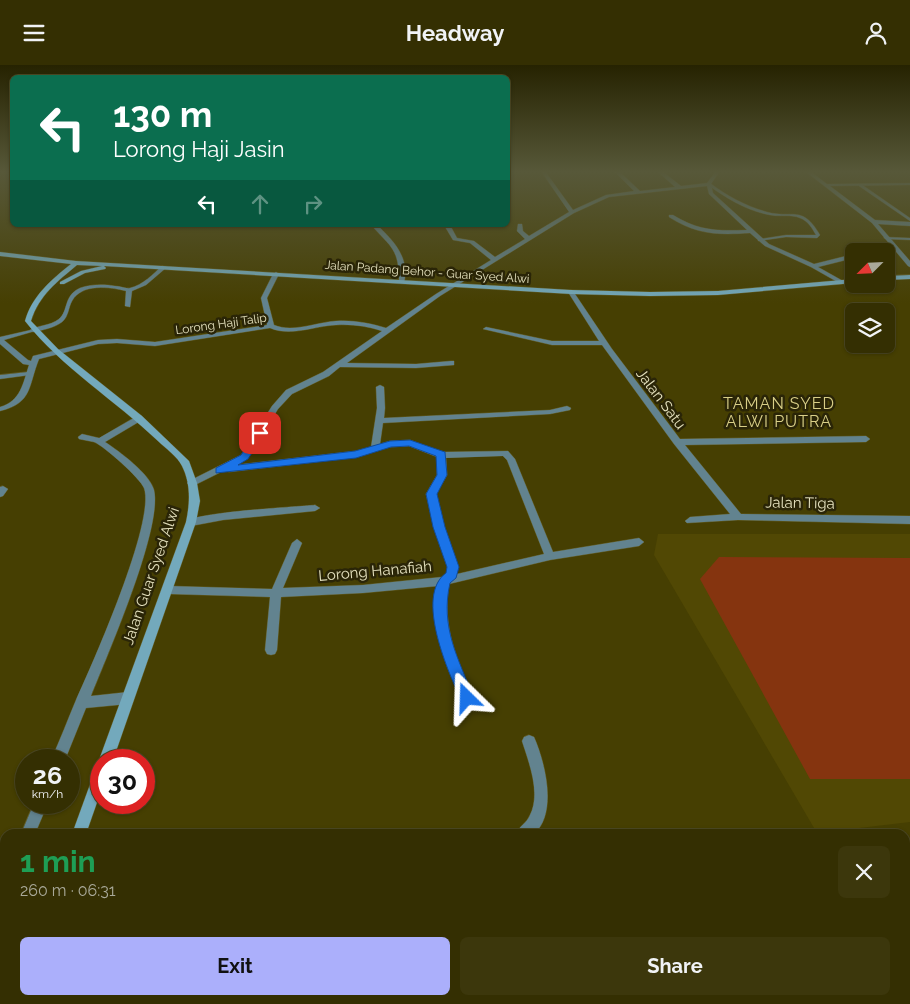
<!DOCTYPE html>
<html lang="en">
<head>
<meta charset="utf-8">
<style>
	body { margin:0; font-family:Raleway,sans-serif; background:#3c370c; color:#f1f3f6; height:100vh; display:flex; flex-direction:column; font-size:19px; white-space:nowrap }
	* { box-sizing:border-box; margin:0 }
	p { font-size:16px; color:#a9a999 }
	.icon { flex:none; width:28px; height:28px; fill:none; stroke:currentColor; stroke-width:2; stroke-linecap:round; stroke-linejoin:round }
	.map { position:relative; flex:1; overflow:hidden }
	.drawer { position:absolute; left:0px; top:764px; width:910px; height:176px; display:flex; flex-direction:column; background:#342f02; border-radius:15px 15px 0 0; box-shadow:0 1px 4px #0004,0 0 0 1px #4e4a24 }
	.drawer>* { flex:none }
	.guide { position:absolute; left:10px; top:10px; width:500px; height:152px; border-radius:8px; box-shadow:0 1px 4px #0004,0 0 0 1px #4e4a24; background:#0b6e4f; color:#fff; overflow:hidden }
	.needle { width:32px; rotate:246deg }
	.buttons { position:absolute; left:845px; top:178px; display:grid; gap:10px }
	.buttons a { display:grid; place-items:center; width:50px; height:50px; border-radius:8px; background:#342f02; box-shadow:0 1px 4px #0004,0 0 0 1px #4e4a24; font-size:25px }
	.speed { position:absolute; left:15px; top:684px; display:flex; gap:10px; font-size:25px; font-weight:700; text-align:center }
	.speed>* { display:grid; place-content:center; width:65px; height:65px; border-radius:50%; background:#342f02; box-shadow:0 1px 4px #0004,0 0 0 1px #4e4a24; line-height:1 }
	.speed small { font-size:12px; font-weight:400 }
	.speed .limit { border:8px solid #d22; background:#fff; color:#111 }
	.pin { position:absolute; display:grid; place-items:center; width:42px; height:42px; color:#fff; margin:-21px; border-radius:10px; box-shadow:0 2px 8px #0006 }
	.me { position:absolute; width:55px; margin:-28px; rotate:338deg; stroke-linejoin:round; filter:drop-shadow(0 0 4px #0008) }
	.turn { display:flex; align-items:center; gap:18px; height:105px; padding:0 20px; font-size:22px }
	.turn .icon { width:65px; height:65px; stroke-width:2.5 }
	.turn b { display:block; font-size:35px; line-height:42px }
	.lanes { display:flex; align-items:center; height:48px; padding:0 20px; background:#0003; justify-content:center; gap:25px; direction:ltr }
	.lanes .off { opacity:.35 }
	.round { display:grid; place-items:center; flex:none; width:52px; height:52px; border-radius:8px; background:#3c370c }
	.headline { display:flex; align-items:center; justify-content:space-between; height:85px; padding:0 20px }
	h1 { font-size:30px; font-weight:700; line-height:38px; color:#1e9e55 }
	.action { display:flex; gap:10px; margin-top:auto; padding:10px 20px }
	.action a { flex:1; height:58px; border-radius:8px; background:#abaffb; color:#111; font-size:20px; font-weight:700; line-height:58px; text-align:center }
	.action a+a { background:#3c370c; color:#f1f3f6 }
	header { display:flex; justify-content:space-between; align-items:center; height:65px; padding:0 20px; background:#342f02; font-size:22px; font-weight:700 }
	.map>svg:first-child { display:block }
	.built { fill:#514804 }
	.green { fill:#85340f }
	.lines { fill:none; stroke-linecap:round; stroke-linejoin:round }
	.lane-casing { stroke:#625c24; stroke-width:1 }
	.street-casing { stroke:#625c24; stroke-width:1 }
	.secondary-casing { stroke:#625c24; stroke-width:1 }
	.lane { fill:#62838f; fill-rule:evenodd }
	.street { fill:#62838f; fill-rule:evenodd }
	.secondary { fill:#73a9bc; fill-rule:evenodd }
	.route { fill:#1a73e8; stroke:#114b97 }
	.labels { text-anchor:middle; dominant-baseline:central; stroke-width:5; stroke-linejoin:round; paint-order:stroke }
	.far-street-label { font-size:12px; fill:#e4e0bd; stroke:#2a2507 }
	.street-label { font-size:15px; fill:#e4e0bd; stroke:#2a2507 }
	.neighbourhood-label { font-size:16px; letter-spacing:1px; fill:#d9cf87; stroke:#2a2507 }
</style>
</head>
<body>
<header><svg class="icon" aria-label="menu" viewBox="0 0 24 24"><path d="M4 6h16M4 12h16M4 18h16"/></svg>Headway<svg class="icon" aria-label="person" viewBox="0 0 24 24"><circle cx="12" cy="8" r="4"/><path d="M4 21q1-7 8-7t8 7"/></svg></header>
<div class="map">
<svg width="910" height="939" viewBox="0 0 910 939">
	<rect width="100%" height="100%" fill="#463f02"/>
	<path class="built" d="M 658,469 L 910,469 L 910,757 L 817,768 L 654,490 Z"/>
	<path class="green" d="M 719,492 L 910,493 L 910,714 L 810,714 L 700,514 Z"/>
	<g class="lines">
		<g class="lane-casing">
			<g id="lane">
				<path d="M 708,118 L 710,118 C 727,131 746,141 767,147 C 793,154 802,139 820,170 L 817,173 L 786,172 L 758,176 L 758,174 L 760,174 L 786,170 L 816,170 C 812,163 808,156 800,153 C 791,149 780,152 770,150 C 747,146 726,133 708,120 Z"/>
				<path d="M 859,119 L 861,119 L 910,153 L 910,156 L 859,121 Z"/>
				<path d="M 884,172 L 910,173 L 910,175 L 886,174 L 884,173 Z"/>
				<path d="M 162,201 L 167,202 L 146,220 L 132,226 L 130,242 L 125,241 L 126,226 C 110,222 82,218 72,236 C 68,243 69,251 62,257 C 54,263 43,265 33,267 L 30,265 C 38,260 50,261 59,254 C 69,245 63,231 80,223 C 91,219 104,219 115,221 C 120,221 126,224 130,223 C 143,220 153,209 162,201 Z"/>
				<path d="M 28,307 L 31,309 L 30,310 L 0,314 L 0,310 Z"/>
			</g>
		</g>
		<g class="street-casing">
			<g id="street">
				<path d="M 541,106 L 545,106 L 573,145 L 606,130 L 634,126 L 614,106 L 619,106 L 640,126 L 675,122 L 657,106 L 662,106 L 681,121 L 707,118 L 716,106 L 720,106 L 711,119 L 713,128 L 769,179 L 814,199 L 854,189 L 854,193 L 818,202 L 843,216 L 843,218 L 841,219 L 811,202 L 765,181 L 750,168 C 718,170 697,170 669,152 L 669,150 L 673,150 C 699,166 717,166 747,165 L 709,129 L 707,121 L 609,132 L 574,148 L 440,231 L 347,298 L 416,299 L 451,296 L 454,296 L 454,300 L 416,303 L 340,302 L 329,311 L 292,329 L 278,344 L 247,394 L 235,400 L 356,386 L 371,382 L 377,343 L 376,322 L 380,320 L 384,322 L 385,343 L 384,353 L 550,345 L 567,341 L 571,343 L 570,345 L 550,349 L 383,358 L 380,379 L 390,376 L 410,375 L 442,387 L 508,386 L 515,394 L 553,487 L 639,473 L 644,477 L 639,481 L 550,495 L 449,519 C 442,563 457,594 473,633 L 471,637 L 467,639 L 463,637 C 446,600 431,562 438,521 L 363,528 L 281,532 L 277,585 L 275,589 L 271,590 L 267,589 L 265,585 L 270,532 L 169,529 L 165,528 L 164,525 L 165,522 L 169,521 L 272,524 L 292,478 L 297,474 L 302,478 L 283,523 L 363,520 L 442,512 L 447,508 L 448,502 L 434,462 L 426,429 L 437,410 L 437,392 L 409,381 L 390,382 L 356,392 L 229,407 L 225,405 L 195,420 L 189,420 L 187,418 L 189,416 L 241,390 L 272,341 L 286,325 L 323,307 L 382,266 C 367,261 351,259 336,260 C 314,261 291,272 270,263 L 155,281 L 117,278 L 98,279 L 39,294 C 28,321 33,338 0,346 L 0,342 C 21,336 23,318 29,300 L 23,299 L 0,279 L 0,272 L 35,264 L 35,266 L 4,275 L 28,295 L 31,296 L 33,291 L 98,275 L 117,274 L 155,277 L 267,260 L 261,233 L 273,209 L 276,207 L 279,209 L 267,233 L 274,260 C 293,268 317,257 336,256 C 353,255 370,258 386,263 L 436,229 L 491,195 L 470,178 L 453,175 L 444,160 L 450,160 L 457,173 L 474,176 L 495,192 L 525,174 L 517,166 L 518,159 L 522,159 L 523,166 L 529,171 L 569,147 ZM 503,391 L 507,395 L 544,489 L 457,509 L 458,502 L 444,462 L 436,429 L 447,410 L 446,393 Z"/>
				<path d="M 805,106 L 810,106 L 827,119 L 910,118 L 910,120 L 830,121 L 875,155 L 910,157 L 910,161 L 878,159 L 910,196 L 910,202 L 908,201 L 872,158 Z"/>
				<path d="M 371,160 L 377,160 C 394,176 410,193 404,218 L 399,217 C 399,184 392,183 371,160 Z"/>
				<path d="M 571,225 L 573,226 L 612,284 L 680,374 L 866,371 L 870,374 L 866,377 L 685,380 L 741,449 L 910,451 L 910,459 L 738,455 L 687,458 L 685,456 L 690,452 L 730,449 L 674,379 L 602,280 L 552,280 L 483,264 L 486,262 L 552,276 L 599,276 L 568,227 Z"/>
				<path d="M 139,350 L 142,351 L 142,355 L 105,377 C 119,386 150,409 154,425 C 163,463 107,591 91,631 L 128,627 L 132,629 L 134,633 L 132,637 L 128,639 L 86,643 L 65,695 L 51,695 C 60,675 68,654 76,635 C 92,600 156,456 144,423 C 140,413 104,381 94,377 C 89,376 84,375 79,374 L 78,372 L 82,369 L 99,373 Z"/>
				<path d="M 3,421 L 8,424 L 3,431 L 0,432 L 0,422 Z"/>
				<path d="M 315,440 L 320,443 L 315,446 L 223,455 L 191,461 L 186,457 C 195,447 295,442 315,440 Z"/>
				<path d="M 529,670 L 534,672 C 545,697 558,748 534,769 L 516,769 C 519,761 527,758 530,750 C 541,728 529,698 522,676 L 524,672 Z"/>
				<path d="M 34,738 L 48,738 L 35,769 L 21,769 Z"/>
				<path d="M 5,819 L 5,845 L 0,847 L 0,821 Z"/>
				<path d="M 5,899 L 5,915 L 0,916 L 0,900 Z"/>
				<path d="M 338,935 L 354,935 L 353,939 L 337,939 Z"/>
			</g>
		</g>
		<g class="secondary-casing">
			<g id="secondary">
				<path d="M 0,187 L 76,196 L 571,225 L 650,227 L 718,226 L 854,214 L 854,218 L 718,230 L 650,231 L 571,229 L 104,201 L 106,203 L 105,204 L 85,208 L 64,219 L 60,219 L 60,217 L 81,206 L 102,201 L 77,200 C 58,216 39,230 31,256 L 58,284 L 142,351 L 189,396 L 197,418 L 200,436 L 196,457 L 113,695 L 101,695 L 101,700 L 99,695 L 186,457 C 190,438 191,419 182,401 C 178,392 165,383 158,376 C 115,335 62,303 25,256 C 32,231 51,215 71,199 L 0,191 Z"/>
				<path d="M 910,210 L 910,214 L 886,215 L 886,211 Z"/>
				<path d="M 101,701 L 101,726 L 86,769 L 72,769 L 96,703 Z"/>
				<path d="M 12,935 L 28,935 L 27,939 L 11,939 Z"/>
			</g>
		</g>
		<use href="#lane" class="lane"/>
		<use href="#street" class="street"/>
		<use href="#secondary" class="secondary"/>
	</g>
	<linearGradient id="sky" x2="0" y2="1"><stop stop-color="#262301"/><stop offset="0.45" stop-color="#575839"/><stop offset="1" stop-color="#575839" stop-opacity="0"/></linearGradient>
	<rect width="910" height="238" fill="url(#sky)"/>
	<path class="route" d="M 260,365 L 265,368 L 248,394 L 238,400 L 355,386 L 390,376 L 410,375 L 445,387 L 447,410 L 437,429 L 445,462 L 459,502 L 456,513 L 450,518 C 440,562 458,593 474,633 L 472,637 L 467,639 L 462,637 C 449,609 414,531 446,508 L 447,502 L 433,462 L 426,429 L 437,410 L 436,391 L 409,381 L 391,382 L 356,393 L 216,408 L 216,403 L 241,390 L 257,366 Z"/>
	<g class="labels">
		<g class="far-street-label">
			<text transform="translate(427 207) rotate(4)">Jalan Padang Behor - Guar Syed Alwi</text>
			<text transform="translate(221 259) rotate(-8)">Lorong Haji Talip</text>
		</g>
		<g class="street-label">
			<text transform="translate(661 334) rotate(53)">Jalan Satu</text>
			<text transform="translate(800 438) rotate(1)">Jalan Tiga</text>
			<text transform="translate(375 506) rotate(-5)">Lorong Hanafiah</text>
			<text transform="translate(151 511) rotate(-71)">Jalan Guar Syed Alwi</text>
		</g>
		<g class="neighbourhood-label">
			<text x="779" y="338">TAMAN SYED<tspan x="779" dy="18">ALWI PUTRA</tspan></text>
		</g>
	</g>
</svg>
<div class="buttons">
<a><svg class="needle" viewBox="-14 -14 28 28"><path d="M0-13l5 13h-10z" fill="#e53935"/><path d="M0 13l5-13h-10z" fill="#a9a999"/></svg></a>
<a><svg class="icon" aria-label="layers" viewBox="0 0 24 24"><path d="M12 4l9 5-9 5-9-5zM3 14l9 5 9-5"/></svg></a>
</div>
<div class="speed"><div>26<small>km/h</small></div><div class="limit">30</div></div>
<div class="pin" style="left:260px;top:368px;background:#d93025"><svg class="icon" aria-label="arrive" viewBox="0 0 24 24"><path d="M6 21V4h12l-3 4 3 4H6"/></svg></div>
<svg class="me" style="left:467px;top:633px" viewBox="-20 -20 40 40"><path d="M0-17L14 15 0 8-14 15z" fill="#1a73e8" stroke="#fff" stroke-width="4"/></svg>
<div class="guide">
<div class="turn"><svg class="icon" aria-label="left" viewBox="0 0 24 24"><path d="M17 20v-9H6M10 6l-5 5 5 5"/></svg><div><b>130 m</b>Lorong Haji Jasin</div></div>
<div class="lanes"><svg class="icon" aria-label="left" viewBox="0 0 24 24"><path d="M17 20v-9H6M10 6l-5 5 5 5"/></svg><svg class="icon off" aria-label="ahead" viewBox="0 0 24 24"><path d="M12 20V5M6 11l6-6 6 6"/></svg><svg class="icon off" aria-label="right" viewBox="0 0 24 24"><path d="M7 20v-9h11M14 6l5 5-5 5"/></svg></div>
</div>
<section class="drawer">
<div class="headline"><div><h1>1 min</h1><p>260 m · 06:31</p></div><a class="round"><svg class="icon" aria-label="close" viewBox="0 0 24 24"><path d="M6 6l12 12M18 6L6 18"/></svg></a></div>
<div class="action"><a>Exit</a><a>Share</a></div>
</section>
</div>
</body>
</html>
